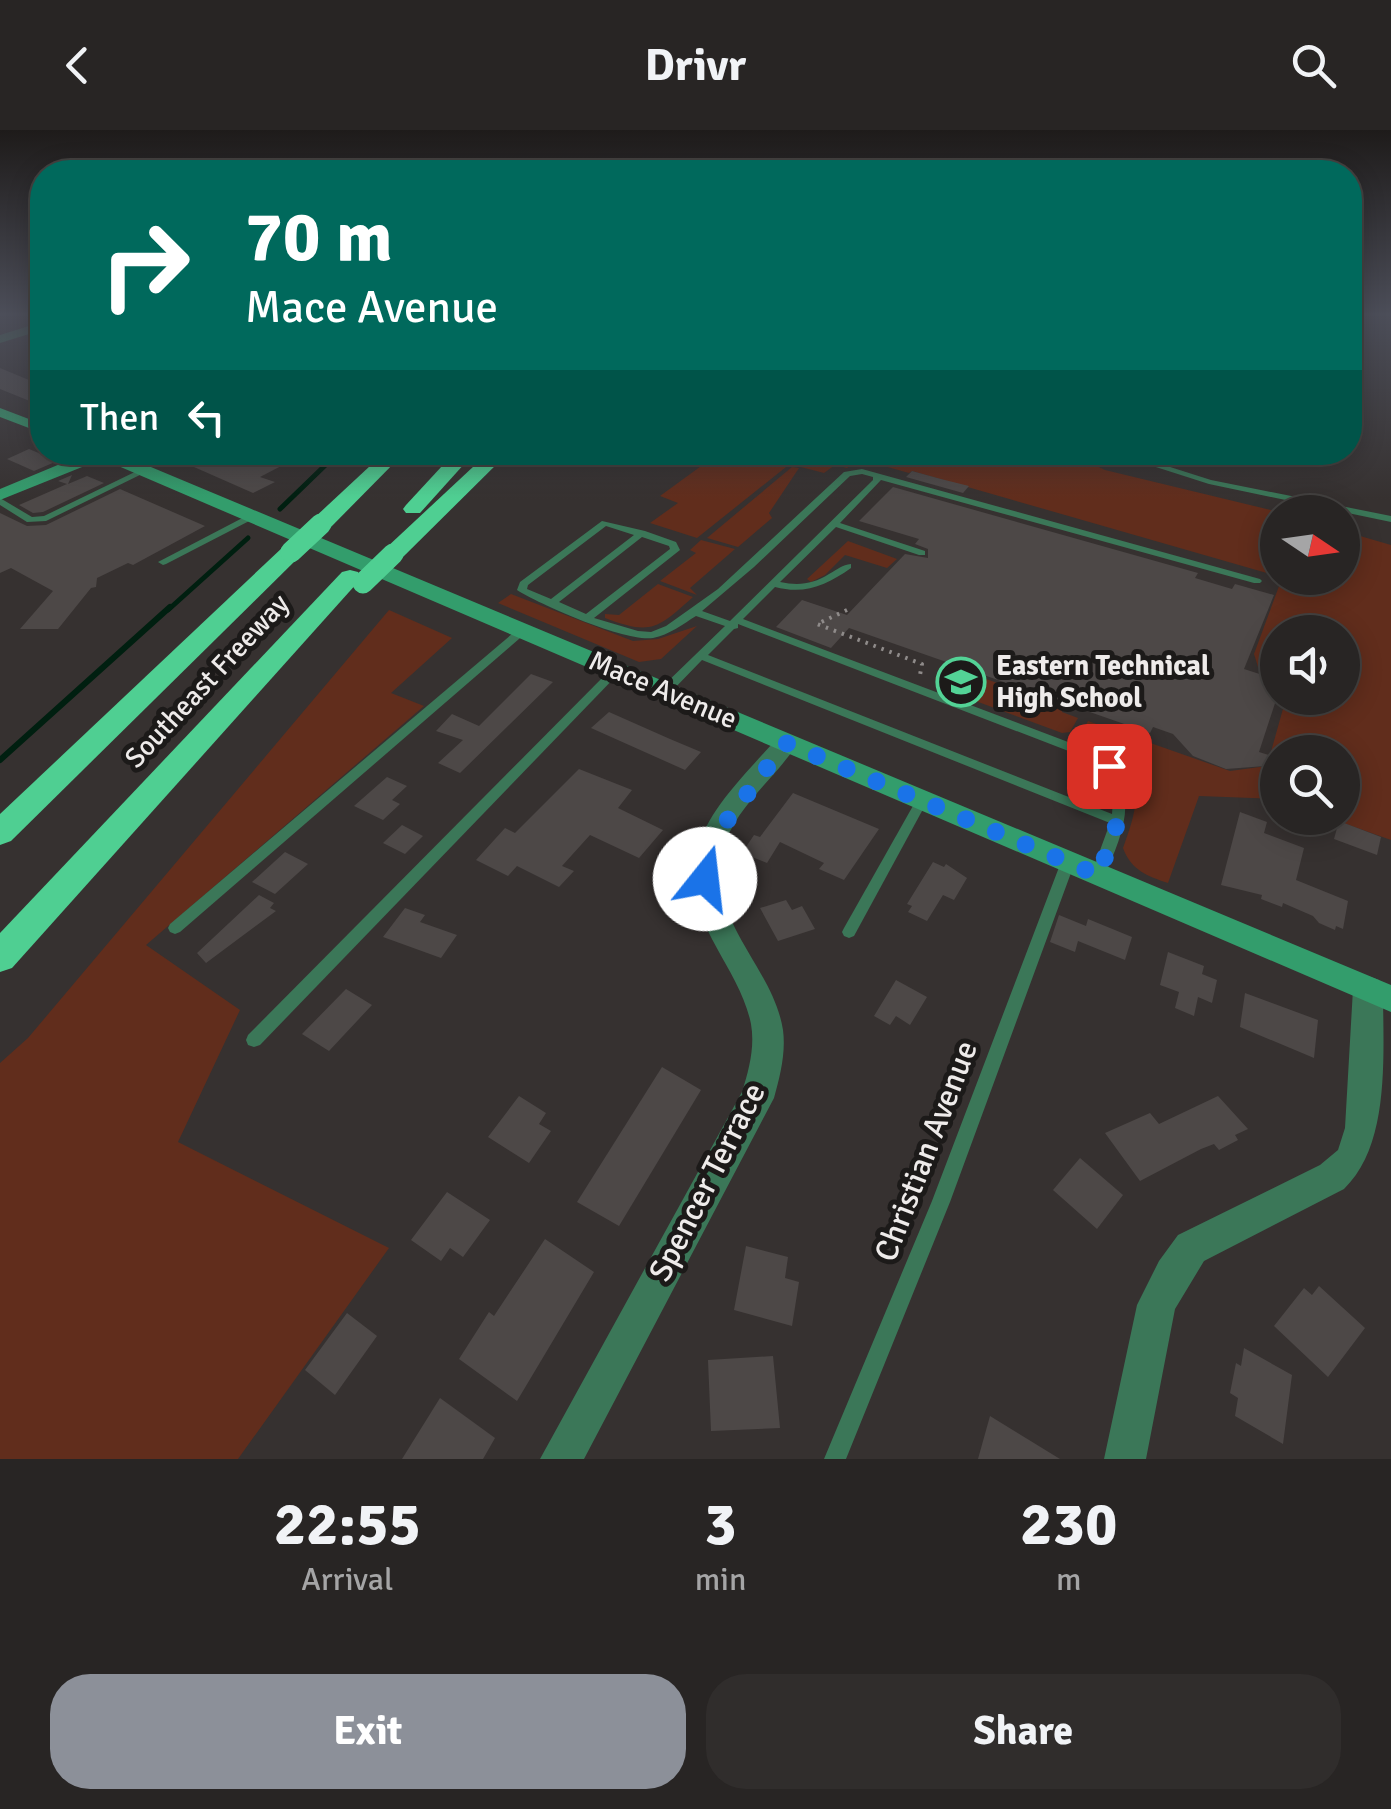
<!DOCTYPE html>
<html lang="en">
<head>
<meta charset="utf-8">
<style>
	body { margin:0; font-family:Signika,sans-serif; background:#302d2c; color:#f1f3f6; height:100vh; display:flex; flex-direction:column; font-size:38px; white-space:nowrap }
	* { box-sizing:border-box; margin:0 }
	p { font-size:32px; color:#a5a5a6 }
	.icon { flex:none; width:55px; height:55px; fill:none; stroke:currentColor; stroke-width:2; stroke-linecap:round; stroke-linejoin:round }
	.map { position:relative; height:1329px; overflow:hidden }
	.panel { display:flex; flex-direction:column; background:#282524; flex:1 }
	.panel>* { flex:none }
	.banner { position:absolute; left:30px; top:30px; width:1332px; height:305px; border-radius:40px; box-shadow:0 5px 25px #0003,0 0 0 2px #444241; background:#00695c; color:#fff; overflow:hidden }
	.needle { width:65px; rotate:103deg }
	.tools { position:absolute; left:1260px; top:365px; display:grid; gap:20px }
	.tools a { display:grid; place-items:center; width:100px; height:100px; border-radius:50%; background:#282524; box-shadow:0 5px 25px #0003,0 0 0 2px #444241; font-size:50px }
	.pin { position:absolute; display:grid; place-items:center; width:85px; height:85px; color:#fff; margin:-42px; border-radius:20px; box-shadow:0 5px 15px #0006 }
	.me { position:absolute; width:110px; margin:-55px; rotate:16deg; stroke-linejoin:round; filter:drop-shadow(0 0 8px #0008) }
	.turn { display:flex; align-items:center; gap:35px; height:210px; padding:0 50px; font-size:45px }
	.turn .icon { width:130px; height:130px; stroke-width:2.5 }
	.turn b { display:block; font-size:70px; line-height:85px }
	.then { display:flex; align-items:center; height:95px; padding:0 50px; background:#0003; gap:20px; font-size:38px }
	.eta { display:flex; justify-content:space-evenly; align-items:center; height:170px; text-align:center }
	.eta b { font-size:60px; font-weight:800; line-height:70px }
	.cta { display:flex; gap:20px; margin-top:auto; padding:20px 50px }
	.cta a { flex:1; height:115px; border-radius:40px; background:#8c9099; color:#fff; font-size:40px; font-weight:800; line-height:115px; text-align:center }
	.cta a+a { background:#302d2c; color:#f1f3f6 }
	header { display:flex; justify-content:space-between; align-items:center; height:130px; padding:0 50px; background:#282524; font-size:45px; font-weight:800 }
	.map>svg:first-child { display:block }
	.green { fill:#612d1c }
	.lines { fill:none; stroke-linecap:round; stroke-linejoin:round }
	.stream-far1 { stroke:#001f10; stroke-width:5 }
	.stream { stroke:#001f10; stroke-width:6 }
	.building { fill:#4d4847 }
	.path { stroke:#8f8b8a; stroke-width:4; stroke-dasharray:2.5 6; stroke-linecap:butt }
	.lane { fill:#3b7758; fill-rule:evenodd }
	.street { fill:#3b7758; fill-rule:evenodd }
	.secondary { fill:#339d6c; fill-rule:evenodd }
	.highway { fill:#4fcf92; fill-rule:evenodd }
	.highway-bridge { stroke:#4fcf92; stroke-width:21 }
	.route { stroke:#1a73e8; stroke-width:18; stroke-dasharray:0 32.4 }
	.labels { text-anchor:middle; dominant-baseline:central; stroke-width:10; stroke-linejoin:round; paint-order:stroke }
	.poi-label { font-size:28px; font-weight:bold; fill:#eeebea; stroke:#1c1a19; text-anchor:start }
	.street-label { font-size:28px; fill:#eeebea; stroke:#1c1a19 }
	.near-street-label { font-size:32px; fill:#eeebea; stroke:#1c1a19 }
</style>
</head>
<body>
<header><svg class="icon" aria-label="back" viewBox="0 0 24 24"><path d="M15 5l-7 7 7 7"/></svg>Drivr<svg class="icon" aria-label="search" viewBox="0 0 24 24"><circle cx="10" cy="10" r="6"/><path d="M15 15l6 6"/></svg></header>
<div class="map">
<svg width="1391" height="1329" viewBox="0 0 1391 1329">
	<rect width="100%" height="100%" fill="#363130"/>
	<g class="green">
		<path d="M 719,323 L 754,323 L 791,333 L 697,408 L 650,393 L 678,373 L 660,366 Z"/>
		<path d="M 775,323 L 1069,323 L 1105,340 L 1279,382 L 1277,446 L 912,341 L 909,343 L 859,329 L 847,338 L 835,335 L 824,343 L 797,336 L 794,328 Z"/>
		<path d="M 792,337 L 799,338 L 769,383 L 772,388 L 738,417 L 707,408 Z"/>
		<path d="M 1343,401 L 1391,415 L 1391,710 L 1329,688 L 1342,688 L 1342,622 L 1278,622 L 1277,669 L 1199,666 L 1168,753 C 1147,746 1131,740 1123,718 C 1135,683 1147,656 1113,630 C 1102,621 1089,616 1080,606 L 1088,591 L 1230,641 L 1267,636 L 1286,568 L 1342,568 L 1342,502 L 1278,502 L 1277,545 L 1258,537 L 1254,524 L 1282,448 L 1342,448 Z"/>
		<path d="M 701,410 L 735,419 L 690,458 L 697,465 L 660,451 L 696,423 L 690,420 Z"/>
		<path d="M 848,411 L 897,429 L 887,438 L 845,425 L 825,445 L 811,452 L 807,449 Z"/>
		<path d="M 658,454 L 693,467 C 658,498 652,506 605,488 L 605,484 L 619,485 Z"/>
		<path d="M 511,464 L 633,511 L 658,509 L 697,496 L 661,529 L 639,532 L 498,473 Z"/>
		<path d="M 389,480 L 452,508 L 391,563 L 424,576 L 146,815 L 240,880 L 178,1012 L 389,1118 L 238,1329 L 0,1329 L 0,933 L 28,908 Z"/>
		<path d="M 953,537 L 1061,576 L 1062,582 L 1078,588 L 1070,602 L 1062,603 L 938,557 L 935,548 L 944,538 Z"/>
	</g>
	<g class="lines">
		<g class="stream-far1">
			<path d="M 280,379 L 339,322"/>
			<path d="M 168,480 L 248,408"/>
		</g>
		<path class="stream" d="M 0,630 L 170,477"/>
	</g>
	<g class="building">
		<path d="M 0,238 L 41,255 L 36,256 L 42,259 L 42,276 L 0,259 Z"/>
		<path d="M 29,319 L 53,329 L 49,330 L 55,332 L 34,341 L 7,329 Z"/>
		<path d="M 160,322 L 234,322 L 283,335 L 260,347 L 275,352 L 253,363 Z"/>
		<path d="M 912,341 L 941,349 L 969,356 L 963,363 L 906,347 Z"/>
		<path d="M 72,345 L 68,354 L 87,346 L 104,353 L 43,382 L 33,383 L 19,375 L 67,354 L 58,351 Z"/>
		<path d="M 893,357 L 1198,443 L 1195,448 L 1232,459 L 1235,454 L 1274,465 L 1244,539 L 1278,550 L 1278,564 L 1259,622 L 1278,628 L 1278,635 L 1226,639 L 1193,626 L 1173,604 L 1153,597 L 1150,603 L 849,498 L 831,518 L 776,497 L 802,470 L 847,485 L 905,424 L 928,428 L 928,419 L 915,414 L 919,409 L 859,391 Z"/>
		<path d="M 120,359 L 205,396 L 133,435 L 128,433 L 97,448 L 96,457 L 91,458 L 58,499 L 20,499 L 53,461 L 11,438 L 0,443 L 0,383 L 27,396 L 46,395 Z"/>
		<path d="M 531,544 L 553,552 L 460,643 L 438,633 L 463,610 L 436,601 L 452,584 L 479,596 Z"/>
		<path d="M 609,582 L 670,609 L 701,622 L 685,640 L 591,598 Z"/>
		<path d="M 579,639 L 632,660 L 618,678 L 663,700 L 639,728 L 590,705 L 562,736 L 574,741 L 559,757 L 517,736 L 508,746 L 476,730 L 505,698 L 515,703 Z"/>
		<path d="M 387,647 L 407,656 L 392,670 L 400,674 L 383,690 L 354,676 Z"/>
		<path d="M 793,663 L 879,699 L 844,750 L 819,739 L 824,733 L 780,712 L 767,733 L 742,723 L 754,705 L 760,707 Z"/>
		<path d="M 1240,682 L 1267,692 L 1264,703 L 1304,718 L 1296,750 L 1348,771 L 1343,799 L 1336,796 L 1335,800 L 1319,793 L 1313,786 L 1283,773 L 1282,777 L 1261,769 L 1262,765 L 1221,755 Z"/>
		<path d="M 1339,691 L 1381,707 L 1377,725 L 1334,709 Z"/>
		<path d="M 402,695 L 423,706 L 405,724 L 383,713 Z"/>
		<path d="M 285,722 L 308,734 L 275,764 L 252,752 Z"/>
		<path d="M 933,732 L 944,737 L 946,734 L 967,748 L 954,770 L 943,765 L 927,791 L 908,782 L 912,776 L 907,774 Z"/>
		<path d="M 259,765 L 274,773 L 270,778 L 276,781 L 206,833 L 197,823 Z"/>
		<path d="M 786,770 L 792,780 L 802,776 L 815,799 L 778,811 L 760,778 Z"/>
		<path d="M 405,778 L 425,785 L 420,792 L 457,805 L 441,828 L 383,807 Z"/>
		<path d="M 1059,785 L 1086,796 L 1088,789 L 1132,807 L 1125,830 L 1078,811 L 1075,822 L 1050,812 Z"/>
		<path d="M 1168,822 L 1204,836 L 1202,844 L 1217,850 L 1212,873 L 1198,867 L 1194,886 L 1175,878 L 1179,862 L 1160,855 Z"/>
		<path d="M 896,850 L 927,867 L 910,895 L 896,886 L 890,895 L 874,886 Z"/>
		<path d="M 346,859 L 372,875 L 329,921 L 302,904 Z"/>
		<path d="M 1245,863 L 1318,890 L 1314,928 L 1240,897 Z"/>
		<path d="M 662,937 L 701,960 L 619,1096 L 577,1072 Z"/>
		<path d="M 519,966 L 546,983 L 539,994 L 551,1001 L 529,1033 L 488,1007 Z"/>
		<path d="M 1218,966 L 1248,999 L 1235,1005 L 1238,1010 L 1219,1020 L 1214,1014 L 1201,1019 L 1140,1051 L 1105,1003 L 1150,983 L 1159,994 Z"/>
		<path d="M 1080,1028 L 1123,1065 L 1097,1099 L 1053,1060 Z"/>
		<path d="M 447,1062 L 490,1090 L 463,1127 L 450,1118 L 441,1131 L 411,1110 Z"/>
		<path d="M 545,1109 L 594,1142 L 517,1271 L 459,1229 L 489,1182 L 494,1186 Z"/>
		<path d="M 746,1116 L 788,1127 L 785,1148 L 799,1152 L 792,1196 L 734,1180 Z"/>
		<path d="M 1319,1156 L 1365,1198 L 1328,1247 L 1274,1196 L 1304,1158 L 1312,1165 Z"/>
		<path d="M 347,1183 L 377,1206 L 335,1265 L 305,1240 Z"/>
		<path d="M 1244,1218 L 1292,1245 L 1283,1314 L 1235,1286 L 1238,1268 L 1230,1263 L 1236,1233 L 1241,1236 Z"/>
		<path d="M 773,1226 L 780,1298 L 711,1301 L 708,1230 Z"/>
		<path d="M 440,1268 L 495,1308 L 483,1329 L 402,1329 Z"/>
		<path d="M 990,1286 L 1060,1329 L 978,1329 Z"/>
	</g>
	<g class="lines">
		<path class="path" d="M 847,480 L 817,494 L 922,534 L 920,545"/>
		<g class="lane">
			<path d="M 1109,322 L 1123,322 L 1211,350 L 1391,386 L 1391,392 L 1209,354 Z"/>
			<path d="M 141,339 L 148,341 L 46,391 L 27,392 L 0,375 L 0,368 L 32,387 L 44,386 Z"/>
			<path d="M 862,339 L 1260,449 L 1262,451 L 1260,453 L 1254,453 L 881,350 L 840,393 L 925,421 L 925,425 L 919,425 L 836,397 L 780,452 C 799,456 813,454 829,444 C 838,439 842,435 851,434 L 851,438 C 827,455 805,465 775,457 L 743,489 L 1105,626 C 1141,666 1122,705 1103,749 L 1093,749 L 1091,745 L 1110,693 L 702,530 L 670,563 L 662,563 L 660,560 L 662,557 L 725,496 L 696,486 C 683,494 669,505 653,508 C 625,512 541,475 517,460 L 520,452 L 602,391 L 645,401 L 676,412 L 680,420 L 594,488 L 638,501 L 651,502 L 666,496 L 718,459 L 844,342 ZM 862,344 L 873,347 L 873,350 L 730,491 L 702,481 L 754,437 L 850,346 ZM 606,396 L 634,405 L 551,469 L 527,459 L 528,455 ZM 642,407 L 669,416 L 670,419 L 586,484 L 559,472 ZM 738,494 L 1097,632 C 1111,648 1114,662 1112,684 L 708,525 L 734,499 L 738,498 Z"/>
			<path d="M 252,383 L 256,386 L 255,388 L 166,434 L 163,435 L 158,432 Z"/>
			<path d="M 523,497 L 528,500 L 527,502 L 180,802 L 175,804 L 170,802 L 168,798 L 170,794 L 519,498 Z"/>
			<path d="M 616,537 L 621,540 L 620,542 L 260,915 L 254,917 L 248,915 L 246,910 L 248,905 L 612,538 Z"/>
			<path d="M 922,665 L 928,670 L 854,806 L 849,808 L 844,806 L 842,802 L 844,798 L 918,667 Z"/>
			<path d="M 1068,727 L 1073,728 L 1075,732 L 950,1072 L 846,1329 L 824,1329 L 932,1071 L 1061,732 L 1063,728 Z"/>
		</g>
		<g class="street">
			<path d="M 42,192 L 42,200 L 0,213 L 0,205 Z"/>
			<path d="M 786,605 L 798,613 C 775,649 734,678 723,720 C 705,789 773,836 783,900 C 786,923 780,946 774,968 L 584,1329 L 540,1329 L 742,962 C 749,940 755,917 751,894 C 739,833 677,786 697,720 C 709,677 749,641 778,607 Z"/>
			<path d="M 1368,846 L 1379,850 L 1383,859 C 1383,923 1391,1014 1344,1059 L 1204,1131 L 1175,1179 L 1146,1329 L 1104,1329 L 1137,1175 L 1159,1131 L 1178,1105 L 1320,1035 L 1338,1020 L 1345,998 L 1353,859 L 1357,850 Z"/>
		</g>
		<g class="secondary">
			<path d="M 0,278 L 42,294 L 42,303 L 0,287 Z"/>
			<path d="M 89,322 L 115,322 L 1391,855 L 1391,882 L 102,329 L 0,370 L 0,359 Z"/>
		</g>
		<g class="highway">
			<path d="M 385,322 L 405,322 L 329,399 L 313,399 L 310,394 L 313,389 Z"/>
			<path d="M 455,322 L 475,322 L 420,383 L 406,383 L 403,379 L 406,375 Z"/>
			<path d="M 489,322 L 509,322 L 401,429 L 385,429 L 382,424 L 385,419 Z"/>
			<path d="M 291,415 L 302,422 L 299,427 L 11,711 L 0,715 L 0,684 L 283,417 Z"/>
			<path d="M 350,440 L 358,442 L 361,447 L 358,452 L 12,838 L 0,842 L 0,803 L 342,442 Z"/>
		</g>
		<g class="highway-bridge">
			<path d="M 291,422 L 321,394"/>
			<path d="M 363,453 L 393,424"/>
		</g>
	</g>
	<linearGradient id="sky" x2="0" y2="1"><stop stop-color="#1e1b1a"/><stop offset="0.5" stop-color="#4c4e59"/><stop offset="1" stop-color="#4c4e59" stop-opacity="0"/></linearGradient>
	<rect width="1391" height="369" fill="url(#sky)"/>
	<g class="lines">
		<path class="route" d="M 705,749 L 716,705 L 786,613 L 1098,745 C 1111,710 1134,669 1109,636"/>
	</g>
	<defs>
		<g id="school-ring" transform="scale(2.5)"><circle r="9.5" fill="#1c1a19" stroke="#53d396" stroke-width="1.5"/><path d="M0-5L7-2L0 1L-7-2ZM-4 1L0 2.5L4 1V4Q0 6-4 4Z" fill="#53d396"/></g>
	</defs>
	<g fill-rule="evenodd">
		<use href="#school-ring" x="961" y="552"/>
	</g>
	<g class="labels">
		<g class="poi-label">
			<text x="996" y="536">Eastern Technical<tspan x="996" dy="32">High School</tspan></text>
		</g>
		<g class="street-label">
			<text transform="translate(207 551) rotate(-47)">Southeast Freeway</text>
			<text transform="translate(663 560) rotate(23)">Mace Avenue</text>
		</g>
		<g class="near-street-label">
			<text transform="translate(926 1021) rotate(-69)">Christian Avenue</text>
			<text transform="translate(707 1052) rotate(-63)">Spencer Terrace</text>
		</g>
	</g>
</svg>
<div class="tools">
<a><svg class="needle" viewBox="-14 -14 28 28"><path d="M0-13l5 13h-10z" fill="#e53935"/><path d="M0 13l5-13h-10z" fill="#a5a5a6"/></svg></a>
<a><svg class="icon" aria-label="sound" viewBox="0 0 24 24"><path d="M4 9h4l5-4v14l-5-4H4zM17 9q2 3 0 6"/></svg></a>
<a><svg class="icon" aria-label="search" viewBox="0 0 24 24"><circle cx="10" cy="10" r="6"/><path d="M15 15l6 6"/></svg></a>
</div>
<div class="pin" style="left:1109px;top:636px;background:#d93025"><svg class="icon" aria-label="arrive" viewBox="0 0 24 24"><path d="M6 21V4h12l-3 4 3 4H6"/></svg></div>
<svg class="me" style="left:705px;top:749px" viewBox="-20 -20 40 40"><circle r="19" fill="#fff"/><path d="M0-13L10 11 0 6-10 11z" fill="#1a73e8"/></svg>
<div class="banner">
<div class="turn"><svg class="icon" aria-label="right" viewBox="0 0 24 24"><path d="M7 20v-9h11M14 6l5 5-5 5"/></svg><div><b>70 m</b>Mace Avenue</div></div>
<div class="then">Then<svg class="icon" aria-label="left" viewBox="0 0 24 24"><path d="M17 20v-9H6M10 6l-5 5 5 5"/></svg></div>
</div>
</div>
<section class="panel">
<div class="eta">
<div><b>22:55</b><p>Arrival</p></div>
<div><b>3</b><p>min</p></div>
<div><b>230</b><p>m</p></div>
</div>
<div class="cta"><a>Exit</a><a>Share</a></div>
</section>
</body>
</html>
